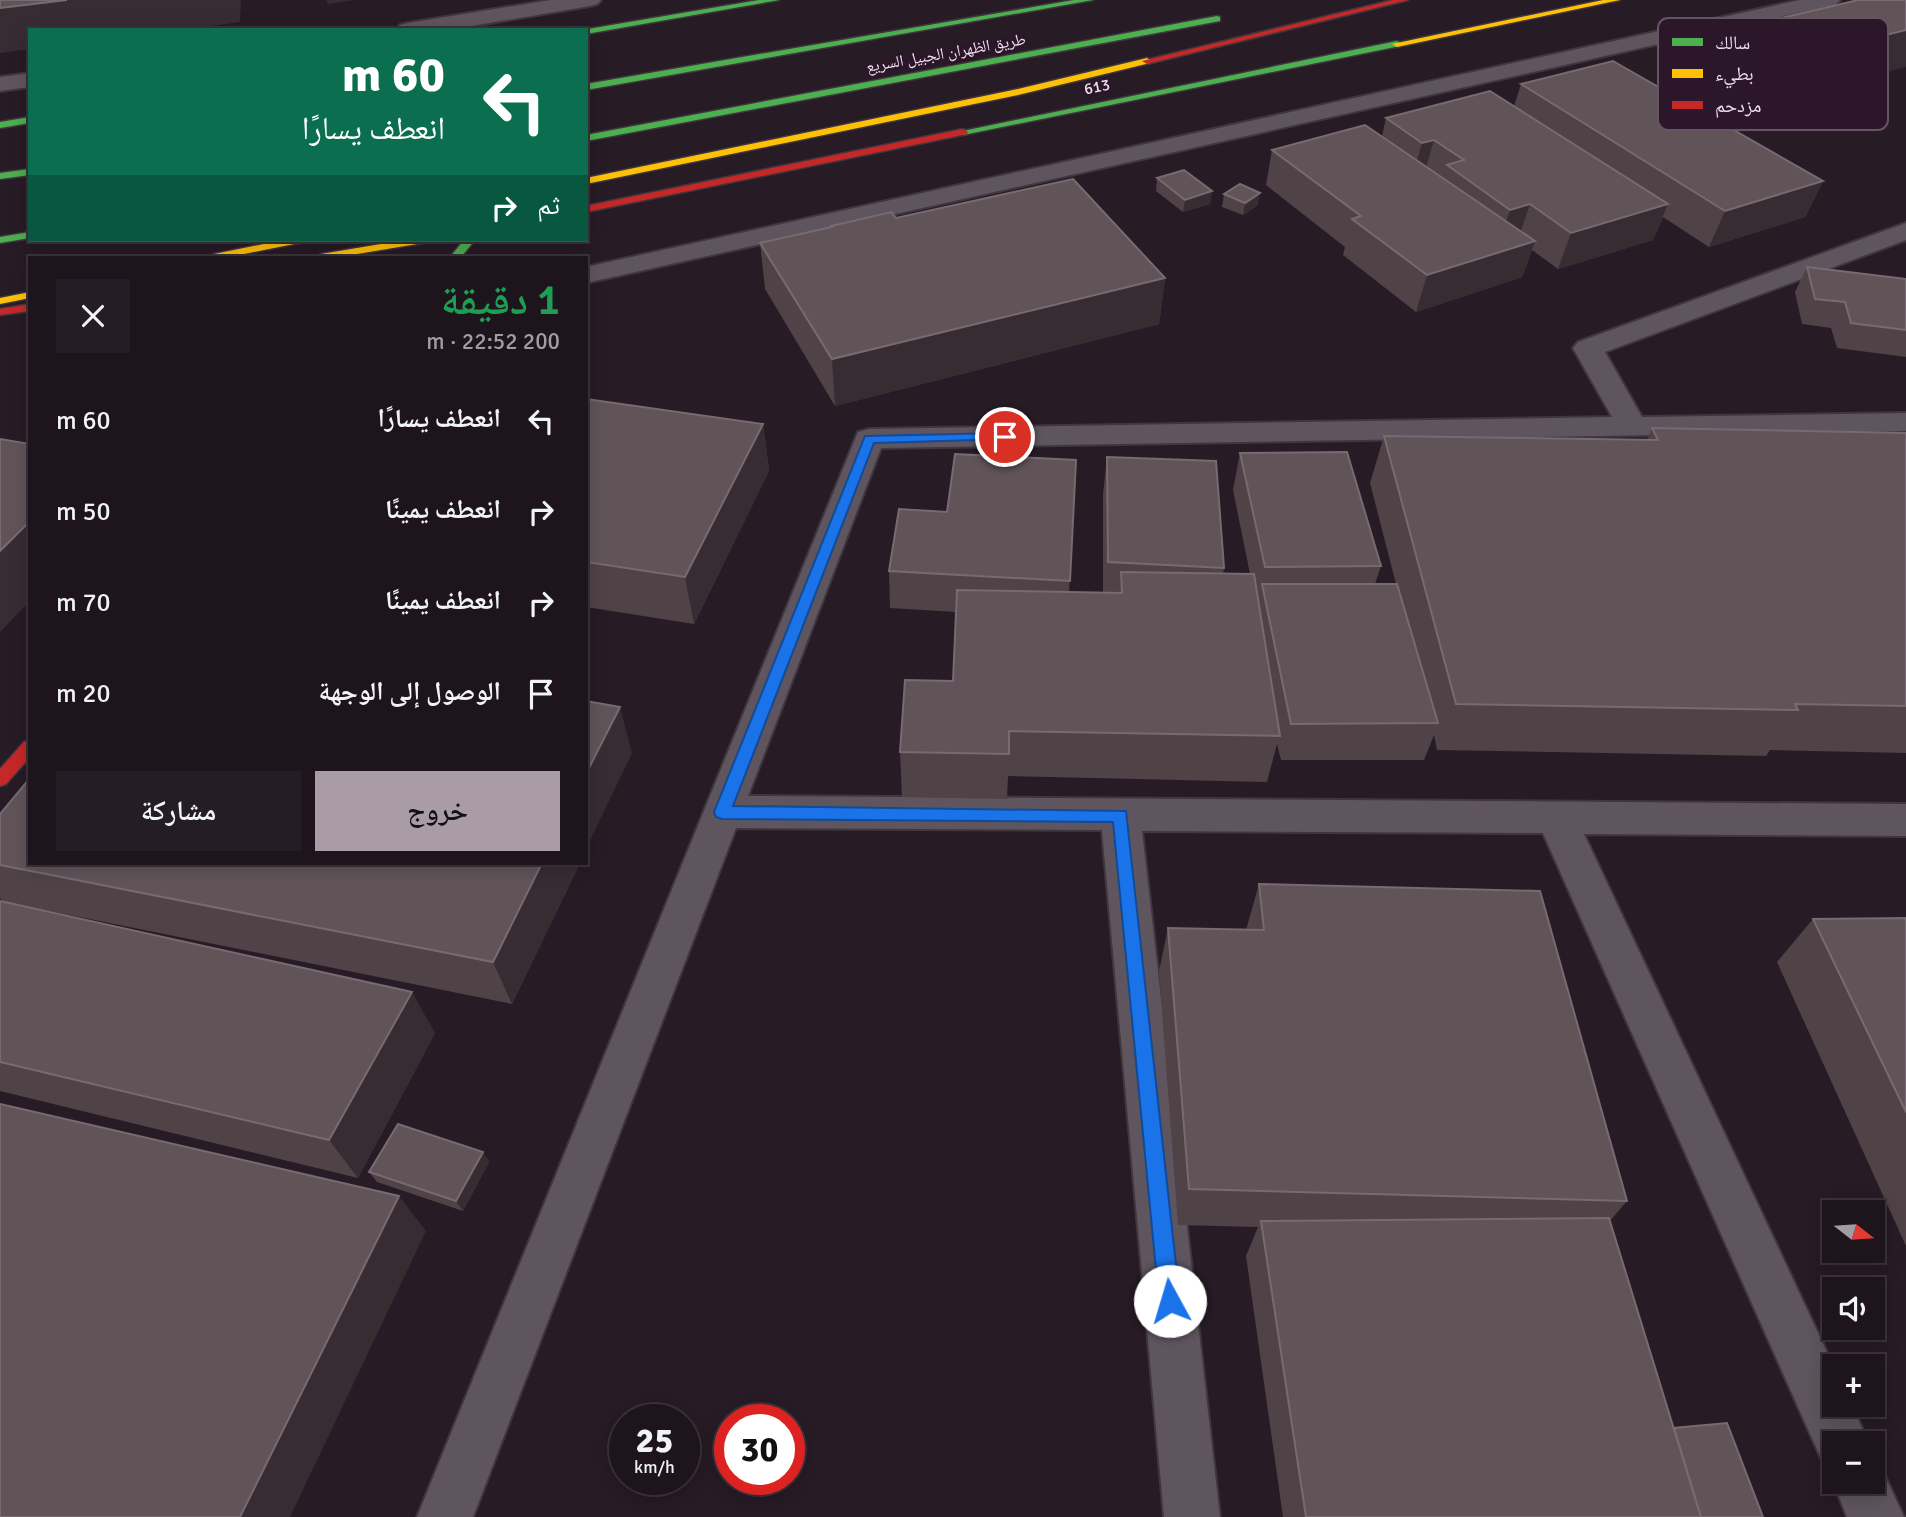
<!DOCTYPE html>
<html lang="ar">
<head>
<meta charset="utf-8">
<style>
	body { margin:0; font-family:Signika,"Noto Naskh Arabic",sans-serif; background:#251d25; color:#f1f3f6; direction:rtl; height:100vh; display:flex; flex-direction:column; font-size:26px; white-space:nowrap }
	* { box-sizing:border-box; margin:0 }
	p { font-size:23px; color:#a09ea3 }
	.icon { flex:none; width:38px; height:38px; fill:none; stroke:currentColor; stroke-width:2; stroke-linecap:round; stroke-linejoin:round }
	.map { position:relative; flex:1; overflow:hidden; direction:ltr }
	.sheet { position:absolute; left:28px; top:256px; width:560px; height:609px; display:flex; flex-direction:column; background:#1d141c; border-radius:0px; box-shadow:0 4px 18px #0003,0 0 0 2px #3b333b; direction:rtl }
	.sheet>* { flex:none }
	.top-card { position:absolute; left:28px; top:28px; width:560px; height:214px; border-radius:0px; box-shadow:0 4px 18px #0003,0 0 0 2px #3b333b; direction:rtl; background:#0b6e4f; color:#fff; overflow:hidden }
	.needle { width:46px; rotate:107deg }
	.buttons { position:absolute; left:1822px; top:1200px; display:grid; gap:14px }
	.buttons a { display:grid; place-items:center; width:63px; height:63px; border-radius:0px; background:#1d141c; box-shadow:0 4px 18px #0003,0 0 0 2px #3b333b; font-size:35px }
	.speed { position:absolute; left:609px; top:1404px; display:flex; gap:14px; font-size:35px; font-weight:700; text-align:center }
	.speed>* { display:grid; place-content:center; width:91px; height:91px; border-radius:50%; background:#1d141c; box-shadow:0 4px 18px #0003,0 0 0 2px #3b333b; line-height:1 }
	.speed small { font-size:18px; font-weight:400 }
	.speed .limit { border:10px solid #d22; background:#fff; color:#111 }
	.pin { position:absolute; display:grid; place-items:center; width:60px; height:60px; color:#fff; margin:-30px; border:4px solid #fff; border-radius:50%; box-shadow:0 2px 7px #0007 }
	.me { position:absolute; width:77px; margin:-38px; rotate:354deg; stroke-linejoin:round; filter:drop-shadow(0 0 5px #0008) }
	.turn { display:flex; align-items:center; gap:24px; height:147px; padding:0 28px; font-size:32px }
	.turn .icon { width:91px; height:91px; stroke-width:2.5 }
	.turn b { display:block; font-size:49px; line-height:60px }
	.then { display:flex; align-items:center; height:66px; padding:0 28px; background:#0003; gap:14px; font-size:26px }
	.round { display:grid; place-items:center; flex:none; width:74px; height:74px; border-radius:0px; background:#251d25 }
	.summary { display:flex; align-items:center; justify-content:space-between; height:119px; padding:0 28px }
	h1 { font-size:42px; font-weight:600; line-height:52px; color:#1e9e55 }
	.button { display:flex; gap:14px; margin-top:auto; padding:14px 28px }
	.button a { flex:1; height:80px; border-radius:0px; background:#a99ba7; color:#111; font-size:28px; font-weight:600; line-height:80px; text-align:center }
	.button a+a { background:#251d25; color:#f1f3f6 }
	ul { padding:0; list-style:none }
	li { display:flex; align-items:center; gap:21px; height:91px; padding:0 28px }
	li div { flex:1 }
	li b { display:block; font-size:26px }
	li em { font-style:normal }
	.map>svg:first-child { display:block }
	.lines { fill:none; stroke-linecap:round; stroke-linejoin:round }
	.street-casing { stroke:#40363e; stroke-width:4 }
	.fast-casing { stroke:#40363e; stroke-width:3 }
	.slow-casing { stroke:#40363e; stroke-width:3 }
	.jam-casing { stroke:#40363e; stroke-width:3 }
	.street { fill:#5f555e; fill-rule:evenodd }
	.fast { fill:#4caf50; fill-rule:evenodd }
	.slow { fill:#ffc107; fill-rule:evenodd }
	.jam { fill:#c62828; fill-rule:evenodd }
	.wall { fill:#4f4347 }
	.shaded-wall { fill:#382c33 }
	.building { fill:#605459; stroke:#776a70; stroke-width:2 }
	.route { fill:#1a73e8; stroke:#114b97; stroke-width:2 }
	.labels { text-anchor:middle; dominant-baseline:central; stroke-width:7; stroke-linejoin:round; paint-order:stroke }
	.far-street-label { font-size:16px; fill:#efe0ed; stroke:#2c162a }
	.key { fill:#2c162a; stroke:#665364; stroke-width:2 }
	.key-label { font-size:19px; fill:#efe0ed }
</style>
</head>
<body>
<div class="map">
<svg width="1906" height="1517" viewBox="0 0 1906 1517">
	<rect width="100%" height="100%" fill="#271b26"/>
	<g class="lines">
		<g class="street-casing">
			<g id="street">
				<path d="M 551,0 L 601,0 L 597,4 L 590,6 L 449,30 L 397,30 L 400,25 L 408,23 Z"/>
				<path d="M 1800,0 L 1840,0 L 1836,4 L 1829,6 L 586,283 L 586,267 Z"/>
				<path d="M 30,73 L 30,87 L 0,91 L 0,77 Z"/>
				<path d="M 1906,223 L 1906,240 L 1605,352 L 1642,417 L 1906,413 L 1906,431 L 881,448 L 748,796 L 1906,804 L 1906,836 L 1584,834 L 1834,1367 L 1834,1405 L 1852,1405 L 1869,1444 L 1834,1444 L 1834,1468 L 1823,1463 L 1543,833 L 1142,831 L 1220,1517 L 1164,1517 L 1102,830 L 736,828 L 473,1517 L 417,1517 L 858,432 L 869,429 L 1612,417 L 1573,348 L 1578,342 Z"/>
				<path d="M 1872,1460 L 1879,1463 L 1904,1517 L 1847,1517 L 1833,1482 L 1834,1478 L 1834,1482 L 1872,1482 Z"/>
			</g>
		</g>
		<g class="fast-casing">
			<g id="fast">
				<path d="M 759,0 L 779,0 L 586,34 L 586,30 L 582,30 Z"/>
				<path d="M 1074,0 L 1093,0 L 586,90 L 586,84 Z"/>
				<path d="M 1217,16 L 1220,17 L 1220,21 L 586,141 L 586,135 Z"/>
				<path d="M 1397,41 L 1402,44 L 1400,46 L 963,135 L 958,132 Z"/>
				<path d="M 30,117 L 30,123 L 0,128 L 0,122 Z"/>
				<path d="M 30,169 L 30,175 L 0,179 L 0,173 Z"/>
				<path d="M 30,232 L 30,238 L 0,243 L 0,237 Z"/>
				<path d="M 464,240 L 475,240 L 461,257 L 450,257 Z"/>
			</g>
		</g>
		<g class="slow-casing">
			<g id="slow">
				<path d="M 1603,0 L 1620,0 L 1397,47 L 1392,44 Z"/>
				<path d="M 1147,58 L 1152,61 L 1150,63 L 1018,95 L 586,184 L 586,178 L 1018,89 Z"/>
				<path d="M 284,240 L 304,240 L 299,243 L 229,257 L 208,257 L 214,254 Z"/>
				<path d="M 405,240 L 428,240 L 423,243 L 339,257 L 315,257 L 321,254 Z"/>
				<path d="M 30,292 L 30,298 L 0,304 L 0,298 Z"/>
			</g>
		</g>
		<g class="jam-casing">
			<g id="jam">
				<path d="M 1393,0 L 1408,0 L 1147,64 L 1142,61 Z"/>
				<path d="M 963,129 L 968,132 L 967,134 L 586,212 L 586,206 Z"/>
				<path d="M 30,304 L 30,311 L 0,315 L 0,309 Z"/>
				<path d="M 30,740 L 30,757 L 6,784 L 0,786 L 0,769 L 24,742 Z"/>
			</g>
		</g>
		<use href="#street" class="street"/>
		<use href="#fast" class="fast"/>
		<use href="#slow" class="slow"/>
		<use href="#jam" class="jam"/>
	</g>
	<g class="wall">
		<path d="M 1858,0 L 1805,93 L 1751,63 L 1769,21 Z"/>
		<path d="M 1521,84 L 1823,181 L 1805,217 L 1709,247 L 1663,217 L 1653,240 L 1558,269 L 1532,250 L 1522,277 L 1416,312 L 1343,255 L 1345,247 L 1266,185 L 1272,150 L 1382,136 L 1386,118 L 1514,106 Z"/>
		<path d="M 1157,178 L 1212,191 L 1210,204 L 1183,212 L 1156,191 Z"/>
		<path d="M 1224,194 L 1258,205 L 1243,215 L 1222,207 Z"/>
		<path d="M 896,218 L 1165,278 L 1159,324 L 835,406 L 765,289 L 760,243 L 831,228 L 831,226 Z"/>
		<path d="M 1807,267 L 1906,279 L 1906,357 L 1837,348 L 1831,328 L 1802,324 L 1795,292 Z"/>
		<path d="M 586,399 L 763,424 L 769,471 L 694,624 L 586,607 Z"/>
		<path d="M 1652,428 L 1906,433 L 1906,753 L 1770,750 L 1766,756 L 1437,750 L 1434,735 L 1424,760 L 1281,760 L 1277,744 L 1267,782 L 1008,776 L 1007,799 L 902,797 L 900,752 L 953,681 L 956,612 L 890,608 L 889,571 L 1022,458 L 1076,460 L 1069,592 L 1103,592 L 1103,494 L 1107,457 L 1224,568 L 1223,574 L 1250,574 L 1233,490 L 1240,453 L 1381,566 L 1375,584 L 1396,584 L 1370,483 L 1384,436 L 1647,440 Z"/>
		<path d="M 0,814 L 30,863 L 580,863 L 512,1004 L 25,906 L 435,1033 L 358,1178 L 0,1091 L 0,901 L 3,902 L 0,898 Z"/>
		<path d="M 1259,884 L 1627,1201 L 1610,1221 L 1674,1428 L 1763,1517 L 1283,1517 L 1246,1256 L 1258,1227 L 1178,1225 L 1159,971 L 1168,928 L 1246,930 Z"/>
		<path d="M 1906,918 L 1906,1246 L 1777,962 L 1813,919 Z"/>
		<path d="M 483,1152 L 489,1162 L 463,1211 L 377,1182 L 369,1172 Z"/>
	</g>
	<g class="shaded-wall">
		<path d="M 67,0 L 241,0 L 240,22 L 181,30 L 30,30 L 30,49 L 0,53 L 0,8 Z"/>
		<path d="M 326,0 L 355,0 L 328,4 Z"/>
		<path d="M 1906,30 L 1906,67 L 1805,93 L 1825,50 Z"/>
		<path d="M 1434,140 L 1424,175 L 1412,178 L 1422,143 Z"/>
		<path d="M 1823,181 L 1805,217 L 1709,247 L 1725,211 Z"/>
		<path d="M 1212,191 L 1210,204 L 1183,212 L 1185,200 Z"/>
		<path d="M 1260,193 L 1258,205 L 1243,215 L 1245,203 Z"/>
		<path d="M 1530,204 L 1518,240 L 1498,245 L 1510,210 Z"/>
		<path d="M 1668,204 L 1653,240 L 1558,269 L 1571,233 Z"/>
		<path d="M 1535,241 L 1522,277 L 1416,312 L 1427,275 Z"/>
		<path d="M 1165,278 L 1159,324 L 835,406 L 832,359 Z"/>
		<path d="M 763,424 L 769,471 L 694,624 L 685,577 Z"/>
		<path d="M 30,521 L 30,601 L 0,632 L 0,551 Z"/>
		<path d="M 620,707 L 632,753 L 586,849 L 586,774 Z"/>
		<path d="M 542,863 L 580,863 L 512,1004 L 493,962 Z"/>
		<path d="M 412,992 L 435,1033 L 358,1178 L 329,1140 Z"/>
		<path d="M 483,1152 L 489,1162 L 463,1211 L 456,1201 Z"/>
		<path d="M 399,1196 L 426,1231 L 290,1517 L 240,1517 Z"/>
	</g>
	<g class="building">
		<path d="M 0,0 L 67,0 L 0,8 Z"/>
		<path d="M 1858,0 L 1906,0 L 1906,30 L 1825,50 L 1769,21 Z"/>
		<path d="M 1613,61 L 1823,181 L 1725,211 L 1521,84 Z"/>
		<path d="M 1490,91 L 1668,204 L 1571,233 L 1530,204 L 1510,210 L 1447,165 L 1464,160 L 1434,140 L 1422,143 L 1386,118 Z"/>
		<path d="M 1365,125 L 1535,241 L 1427,275 L 1352,219 L 1361,216 L 1272,150 Z"/>
		<path d="M 1184,170 L 1212,191 L 1185,200 L 1157,178 Z"/>
		<path d="M 1073,179 L 1165,278 L 832,359 L 760,243 L 832,227 L 831,226 L 891,212 L 896,218 Z"/>
		<path d="M 1240,184 L 1260,193 L 1245,203 L 1224,194 Z"/>
		<path d="M 1807,267 L 1906,279 L 1906,330 L 1851,323 L 1845,302 L 1815,299 Z"/>
		<path d="M 586,399 L 763,424 L 685,577 L 586,562 Z"/>
		<path d="M 1652,428 L 1906,433 L 1906,706 L 1795,704 L 1798,710 L 1456,704 L 1384,436 L 1658,440 Z"/>
		<path d="M 0,439 L 30,444 L 30,521 L 0,551 Z"/>
		<path d="M 1347,452 L 1381,566 L 1265,567 L 1240,453 Z"/>
		<path d="M 955,454 L 1076,460 L 1070,581 L 889,571 L 899,509 L 947,512 Z"/>
		<path d="M 1022,454 L 1022,458 L 987,456 Z"/>
		<path d="M 1107,457 L 1216,461 L 1224,568 L 1108,562 Z"/>
		<path d="M 1121,572 L 1254,574 L 1280,736 L 1009,731 L 1009,754 L 900,752 L 905,680 L 953,681 L 957,590 L 1122,593 Z"/>
		<path d="M 1262,584 L 1397,584 L 1438,723 L 1291,724 Z"/>
		<path d="M 586,701 L 620,707 L 586,774 Z"/>
		<path d="M 30,778 L 30,863 L 542,863 L 493,962 L 0,865 L 0,814 Z"/>
		<path d="M 1259,884 L 1540,891 L 1627,1201 L 1189,1189 L 1168,928 L 1264,930 Z"/>
		<path d="M 0,901 L 412,992 L 329,1140 L 0,1062 Z"/>
		<path d="M 1906,918 L 1906,1112 L 1813,919 Z"/>
		<path d="M 0,1104 L 399,1196 L 240,1517 L 0,1517 Z"/>
		<path d="M 398,1124 L 483,1152 L 456,1201 L 369,1172 Z"/>
		<path d="M 1609,1218 L 1701,1517 L 1306,1517 L 1261,1221 Z"/>
		<path d="M 1727,1423 L 1763,1517 L 1701,1517 L 1674,1428 Z"/>
	</g>
	<path class="route" d="M 1005,433 L 1010,434 L 1010,439 L 874,443 L 733,806 L 1126,811 L 1180,1301 L 1177,1309 L 1170,1312 L 1162,1309 L 1159,1301 L 1113,822 L 722,819 L 716,817 L 714,812 L 865,436 Z"/>
	<g class="labels">
		<g class="far-street-label">
			<text transform="translate(946 53) rotate(-10)">طريق الظهران الجبيل السريع</text>
			<text transform="translate(1097 87) rotate(-11)">613</text>
		</g>
	</g>
	<rect x="1658" y="18" width="230" height="112" rx="10" class="key"/>
	<rect x="1672" y="38" width="31" height="8" fill="#4caf50"/>
	<rect x="1672" y="69" width="31" height="9" fill="#ffc107"/>
	<rect x="1672" y="101" width="31" height="8" fill="#c62828"/>
	<g class="key-label">
		<text x="1715" y="49">سالك</text>
		<text x="1715" y="80">بطيء</text>
		<text x="1715" y="112">مزدحم</text>
	</g>
</svg>
<div class="buttons">
<a><svg class="needle" viewBox="-14 -14 28 28"><path d="M0-13l5 13h-10z" fill="#e53935"/><path d="M0 13l5-13h-10z" fill="#a09ea3"/></svg></a>
<a><svg class="icon" aria-label="sound" viewBox="0 0 24 24"><path d="M4 9h4l5-4v14l-5-4H4zM17 9q2 3 0 6"/></svg></a>
<a>+</a>
<a>−</a>
</div>
<div class="speed"><div>25<small>km/h</small></div><div class="limit">30</div></div>
<div class="pin" style="left:1005px;top:437px;background:#d93025"><svg class="icon" aria-label="arrive" viewBox="0 0 24 24"><path d="M6 21V4h12l-3 4 3 4H6"/></svg></div>
<svg class="me" style="left:1170px;top:1301px" viewBox="-20 -20 40 40"><circle r="19" fill="#fff"/><path d="M0-13L10 11 0 6-10 11z" fill="#1a73e8"/></svg>
<div class="top-card">
<div class="turn"><svg class="icon" aria-label="left" viewBox="0 0 24 24"><path d="M17 20v-9H6M10 6l-5 5 5 5"/></svg><div><b>60 m</b>انعطف يسارًا</div></div>
<div class="then">ثم<svg class="icon" aria-label="right" viewBox="0 0 24 24"><path d="M7 20v-9h11M14 6l5 5-5 5"/></svg></div>
</div>
<section class="sheet">
<div class="summary"><div><h1>1 دقيقة</h1><p>200 m · 22:52</p></div><a class="round"><svg class="icon" aria-label="close" viewBox="0 0 24 24"><path d="M6 6l12 12M18 6L6 18"/></svg></a></div>
<ul>
<li><svg class="icon" aria-label="left" viewBox="0 0 24 24"><path d="M17 20v-9H6M10 6l-5 5 5 5"/></svg><div><b>انعطف يسارًا</b></div><em>60 m</em></li>
<li><svg class="icon" aria-label="right" viewBox="0 0 24 24"><path d="M7 20v-9h11M14 6l5 5-5 5"/></svg><div><b>انعطف يمينًا</b></div><em>50 m</em></li>
<li><svg class="icon" aria-label="right" viewBox="0 0 24 24"><path d="M7 20v-9h11M14 6l5 5-5 5"/></svg><div><b>انعطف يمينًا</b></div><em>70 m</em></li>
<li><svg class="icon" aria-label="arrive" viewBox="0 0 24 24"><path d="M6 21V4h12l-3 4 3 4H6"/></svg><div><b>الوصول إلى الوجهة</b></div><em>20 m</em></li>
</ul>
<div class="button"><a>خروج</a><a>مشاركة</a></div>
</section>
</div>
</body>
</html>
